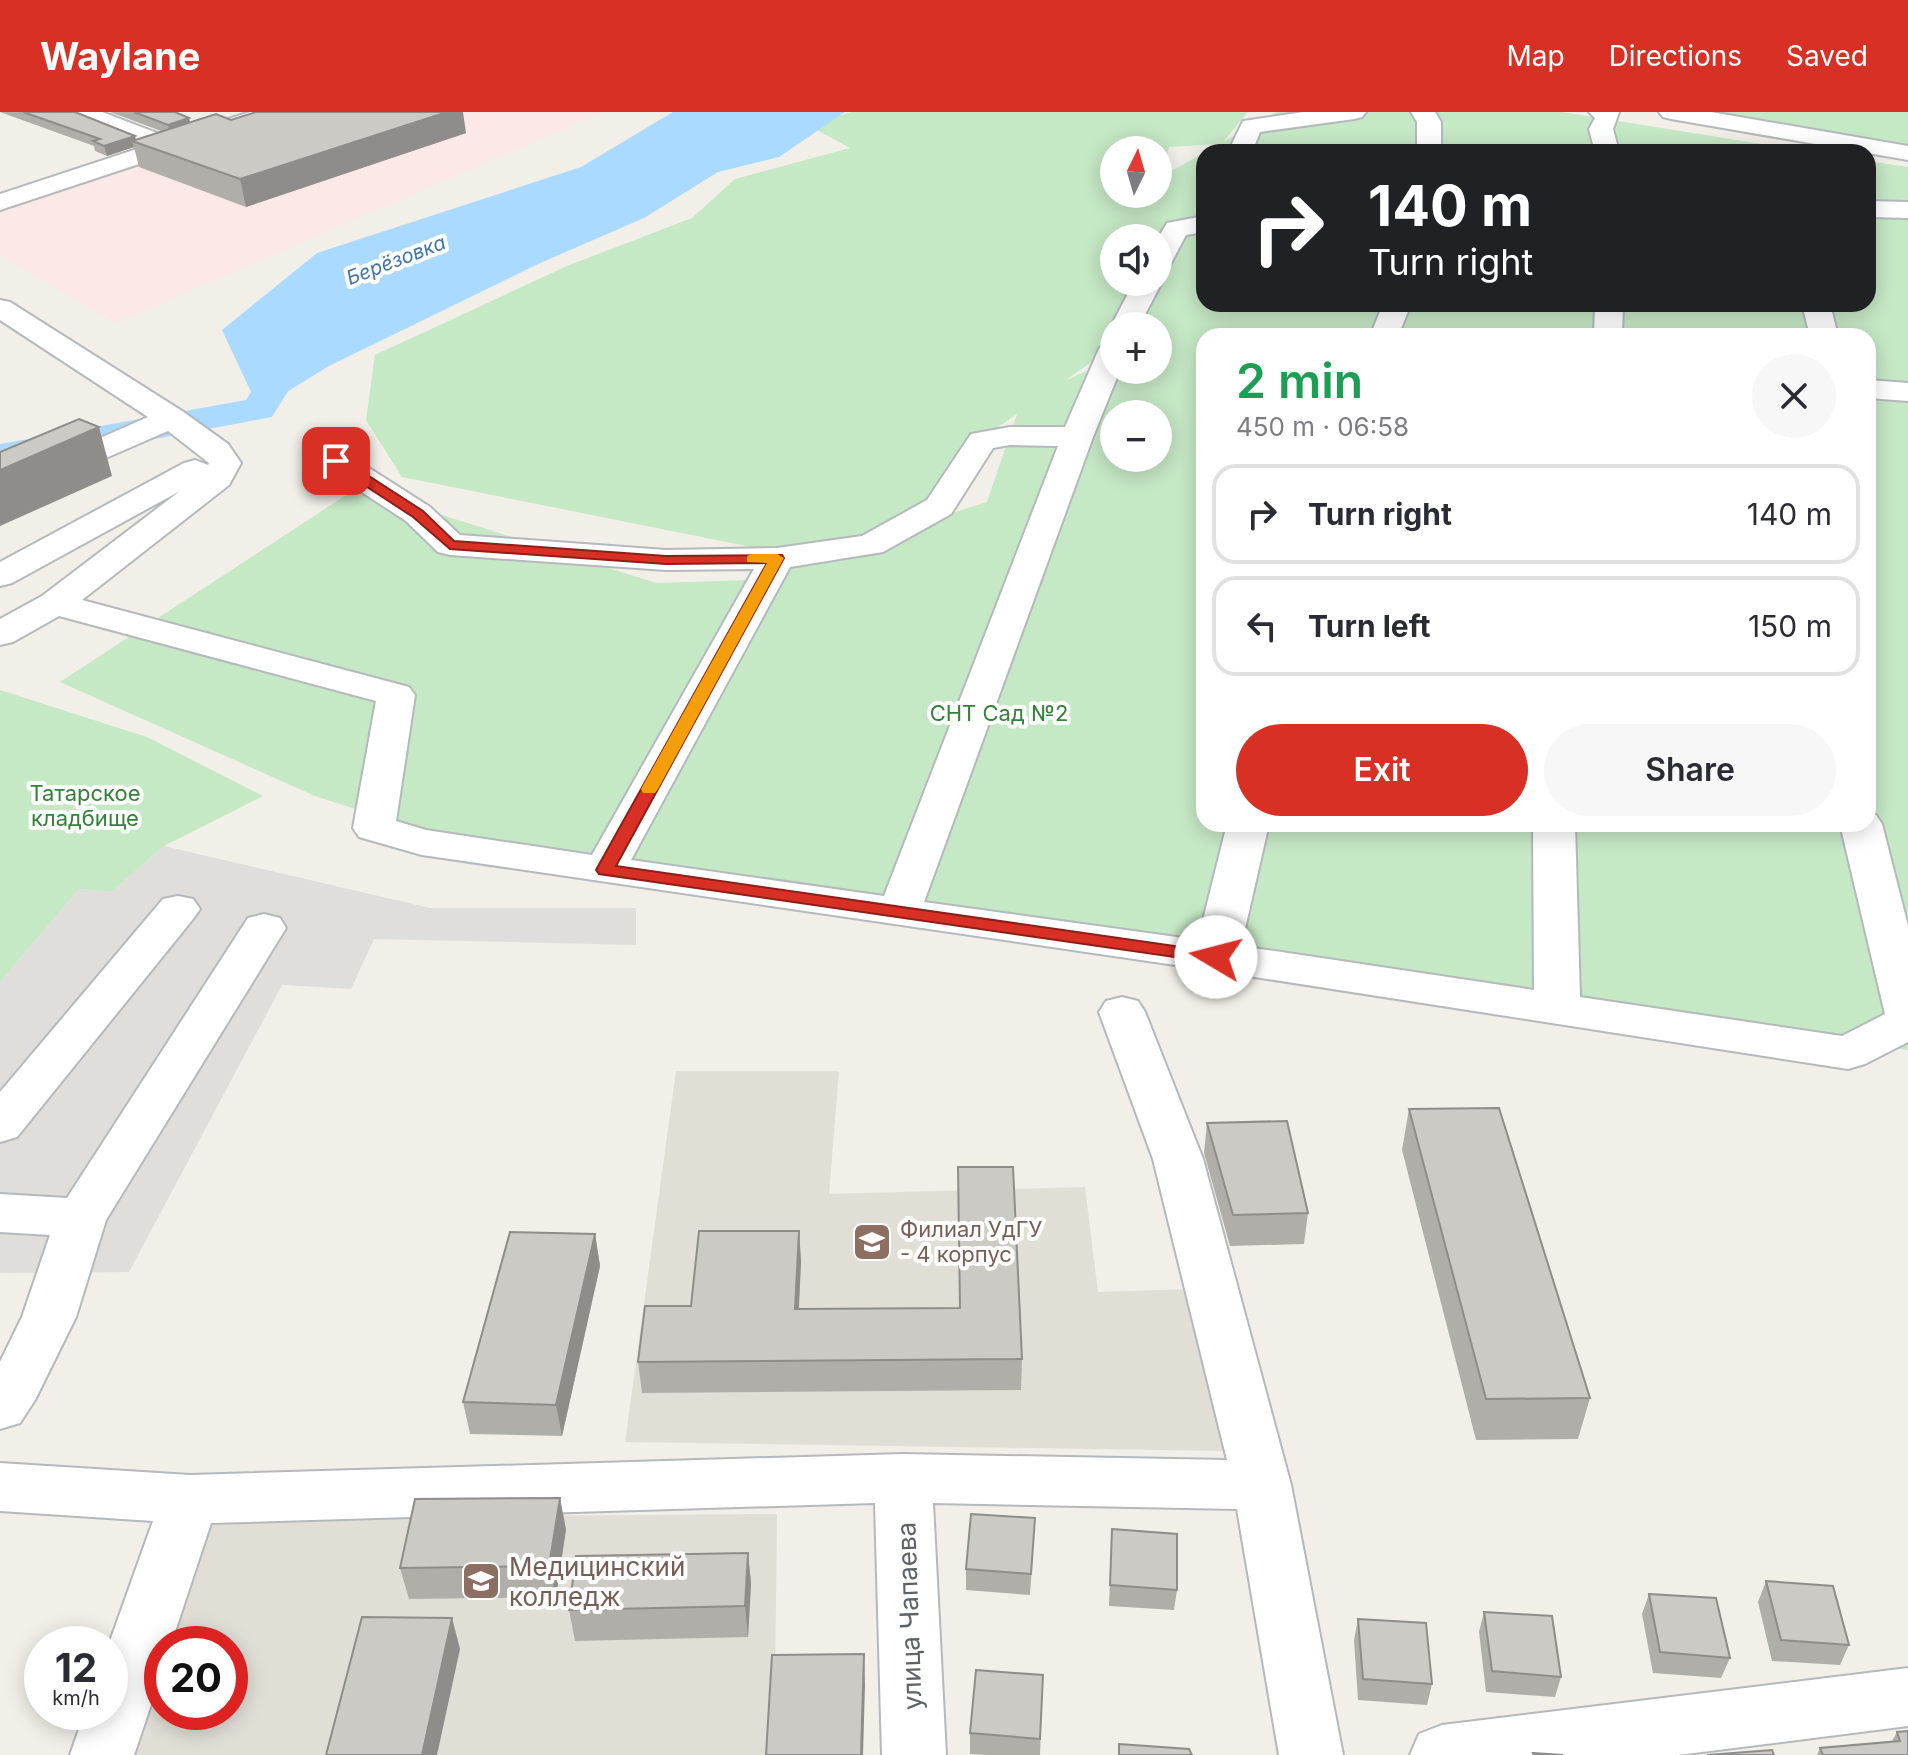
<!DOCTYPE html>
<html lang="en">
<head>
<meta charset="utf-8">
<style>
	body { margin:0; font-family:Inter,sans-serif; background:#f7f7f7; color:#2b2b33; height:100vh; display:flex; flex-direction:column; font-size:30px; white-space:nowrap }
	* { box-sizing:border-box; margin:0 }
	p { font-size:26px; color:#7c7c81 }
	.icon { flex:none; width:44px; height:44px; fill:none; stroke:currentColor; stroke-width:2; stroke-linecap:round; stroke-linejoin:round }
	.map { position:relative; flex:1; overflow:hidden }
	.sheet { position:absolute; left:1196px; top:216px; width:680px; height:504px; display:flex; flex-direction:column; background:#fff; border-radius:24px; box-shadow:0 4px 20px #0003 }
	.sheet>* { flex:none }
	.banner { position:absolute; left:1196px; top:32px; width:680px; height:168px; border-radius:24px; box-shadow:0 4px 20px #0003; background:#202124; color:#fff; overflow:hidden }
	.needle { width:52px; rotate:5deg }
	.tools { position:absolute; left:1100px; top:24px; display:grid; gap:16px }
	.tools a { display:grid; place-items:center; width:72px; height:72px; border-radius:50%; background:#fff; box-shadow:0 4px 20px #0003; font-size:40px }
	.speed { position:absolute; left:24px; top:1514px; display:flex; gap:16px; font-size:40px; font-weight:700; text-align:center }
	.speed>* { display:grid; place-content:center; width:104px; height:104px; border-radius:50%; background:#fff; box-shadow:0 4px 20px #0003; line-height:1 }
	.speed small { font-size:20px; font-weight:400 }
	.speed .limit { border:12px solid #d22; background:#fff; color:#111 }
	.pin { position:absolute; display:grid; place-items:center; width:68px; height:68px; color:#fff; margin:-34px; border-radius:16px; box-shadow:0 4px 12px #0006 }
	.me { position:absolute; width:88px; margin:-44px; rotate:278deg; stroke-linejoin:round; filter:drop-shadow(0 0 6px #0008) }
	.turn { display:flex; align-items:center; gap:28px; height:168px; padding:0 40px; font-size:36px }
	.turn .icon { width:104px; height:104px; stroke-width:2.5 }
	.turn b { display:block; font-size:56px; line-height:68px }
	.round { display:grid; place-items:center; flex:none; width:84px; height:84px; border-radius:42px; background:#f7f7f7 }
	.summary { display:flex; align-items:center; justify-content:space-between; height:136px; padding:0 40px }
	h1 { font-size:48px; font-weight:600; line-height:60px; color:#1e9e55 }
	.action { display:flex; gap:16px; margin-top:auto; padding:16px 40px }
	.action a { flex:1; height:92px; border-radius:48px; background:#d93025; color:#fff; font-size:32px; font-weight:600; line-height:92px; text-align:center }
	.action a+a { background:#f7f7f7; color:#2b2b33 }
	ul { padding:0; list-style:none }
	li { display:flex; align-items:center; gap:24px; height:100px; margin:0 16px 12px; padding:0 24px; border:4px solid #e1e1e2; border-radius:24px }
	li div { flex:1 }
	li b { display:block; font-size:30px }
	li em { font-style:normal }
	header { display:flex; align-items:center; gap:48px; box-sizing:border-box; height:112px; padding:0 40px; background:#d93025; color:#fff }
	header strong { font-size:38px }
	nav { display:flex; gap:44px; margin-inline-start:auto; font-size:28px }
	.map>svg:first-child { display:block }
	.industrial { fill:#e0deda }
	.education { fill:#e1ded6 }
	.medical { fill:#fce8e6 }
	.green { fill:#c5e8c5; fill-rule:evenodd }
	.water { fill:#aadaff }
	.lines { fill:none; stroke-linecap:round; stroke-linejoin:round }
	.river { fill:#aadaff; fill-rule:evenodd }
	.minor-casing { stroke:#b5b8bc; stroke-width:4 }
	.minor { fill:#fff; fill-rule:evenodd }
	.wall { fill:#afaea9 }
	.shaded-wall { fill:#8f8d8a }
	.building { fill:#cccac5; stroke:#8f8d8a; stroke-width:2 }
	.route { fill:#d93025; stroke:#8d1f18; stroke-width:2 }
	.slow { fill:#f59e0b }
	.labels { text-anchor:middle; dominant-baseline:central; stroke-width:8; stroke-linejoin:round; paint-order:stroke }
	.far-water-label { font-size:20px; font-style:italic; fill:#4174aa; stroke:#fff }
	.park-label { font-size:22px; fill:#348238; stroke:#fff }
	.education-label { font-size:22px; fill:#785e54; stroke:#fff; text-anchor:start }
	.near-education-label { font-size:26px; fill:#785e54; stroke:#fff; text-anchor:start }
	.near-street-label { font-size:26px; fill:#5f6368; stroke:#fff }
</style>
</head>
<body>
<header>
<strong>Waylane</strong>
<nav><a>Map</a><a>Directions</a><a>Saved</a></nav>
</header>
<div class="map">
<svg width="1908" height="1643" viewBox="0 0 1908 1643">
	<rect width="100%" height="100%" fill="#f1efe8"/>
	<path class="industrial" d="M 164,734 L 430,796 L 636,796 L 636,833 L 374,827 L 351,877 L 282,873 L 129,1160 L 0,1161 L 0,870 L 79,777 L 111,780 Z"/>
	<g class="education">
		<path d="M 676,959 L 839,959 L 829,1082 L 1085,1075 L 1098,1180 L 1191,1177 L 1225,1339 L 625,1330 Z"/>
		<path d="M 777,1402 L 775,1574 L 771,1643 L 133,1643 L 162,1548 L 162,1600 L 230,1600 L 230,1532 L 167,1532 L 205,1406 Z"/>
	</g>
	<path class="medical" d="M 286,0 L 602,0 L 115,211 L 0,143 L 0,97 Z"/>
	<g class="green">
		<path d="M 851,0 L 1248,0 L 1223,30 L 1276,0 L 1562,0 L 1811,40 L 1205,40 L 1218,32 L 1169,35 L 1162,64 L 1204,41 L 1204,192 L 1868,192 L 1868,49 L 1908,55 L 1908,938 L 458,730 L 315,684 L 60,570 L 357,376 L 656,471 L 751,468 L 874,427 L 767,438 L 402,365 L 366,308 L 375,243 L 567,154 L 692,106 L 735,67 L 850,36 L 810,14 ZM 1114,38 L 1158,38 L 1158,82 L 1114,82 ZM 1114,126 L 1158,126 L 1164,150 L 1141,214 L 1158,214 L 1158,258 L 1114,258 L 1114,247 L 1066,268 L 1114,234 L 1114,214 L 1151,170 L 1114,170 ZM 1204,224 L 1868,224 L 1868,712 L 1204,712 ZM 1017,302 L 987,390 L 943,404 L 985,324 ZM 1114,302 L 1158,302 L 1158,346 L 1114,346 Z"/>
		<path d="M 1697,0 L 1908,0 L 1908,36 Z"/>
		<path d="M 0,578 L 147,625 L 263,684 L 164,734 L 111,780 L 79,777 L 0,870 Z"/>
	</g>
	<path class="water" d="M 673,0 L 845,0 L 779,45 L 718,60 L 644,106 L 538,152 L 329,254 L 259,297 L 222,218 L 317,141 L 581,55 Z"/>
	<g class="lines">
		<path class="river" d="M 298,223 L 311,226 L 316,234 L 272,305 L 0,356 L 0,332 L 246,288 L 285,226 Z"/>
		<g class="minor-casing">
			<g id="minor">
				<path d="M 69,0 L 102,0 L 170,26 L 250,0 L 285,0 L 281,5 L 0,98 L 0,82 L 146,34 L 73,5 Z"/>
				<path d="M 1303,0 L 1366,0 L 1362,5 L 1354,7 L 1260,20 L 1252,40 L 1228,40 L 1243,9 Z"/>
				<path d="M 1411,0 L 1435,0 L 1441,10 L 1441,40 L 1417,40 L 1417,10 Z"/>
				<path d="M 1589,0 L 1619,0 L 1613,17 L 1619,40 L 1595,40 L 1589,17 L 1595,6 Z"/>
				<path d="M 1659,0 L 1711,0 L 1908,34 L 1908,48 L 1671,7 L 1663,5 Z"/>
				<path d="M 1868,89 L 1908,90 L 1908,106 L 1868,105 Z"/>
				<path d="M 1204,104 L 1204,120 L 1186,123 L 1168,157 L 1158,159 L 1158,126 L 1167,111 Z"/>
				<path d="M 1158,165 L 1162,170 L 1139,214 L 1114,214 L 1114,219 L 1111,214 L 1134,170 L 1158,170 Z"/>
				<path d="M 0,188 L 10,190 L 182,299 L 228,332 L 241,351 L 229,373 L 82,488 L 409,575 L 415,583 L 396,709 L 426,718 L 592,743 L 754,457 L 666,458 L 450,443 L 438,440 L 406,409 L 325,356 L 320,349 L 325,342 L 336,339 L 347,342 L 430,395 L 460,423 L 666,438 L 777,436 L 862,424 L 927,388 L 971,322 L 1010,315 L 1065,315 L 1099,237 L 1104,231 L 1114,228 L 1114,258 L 1120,258 L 1093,325 L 924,790 L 1198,828 L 1227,712 L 1269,712 L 1241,834 L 1534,878 L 1533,712 L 1575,712 L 1580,885 L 1842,924 L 1885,902 L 1840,712 L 1868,712 L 1868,701 L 1876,703 L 1882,712 L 1908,814 L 1908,930 L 1865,952 L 1848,957 L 1216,859 L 422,743 L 359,725 L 353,716 L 376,589 L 59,504 L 13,530 L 0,533 L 0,507 L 42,484 L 180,379 L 12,471 L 0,474 L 0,450 L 184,351 L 195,348 L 208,353 L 209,351 L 168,319 L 0,392 L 0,370 L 148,305 L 0,208 ZM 1010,333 L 1058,334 L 884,784 L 631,748 L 790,455 L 883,440 L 951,402 L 993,336 Z"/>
				<path d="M 1383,192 L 1411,192 L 1398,224 L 1370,224 Z"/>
				<path d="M 1595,192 L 1623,192 L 1622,224 L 1594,224 Z"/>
				<path d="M 1802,192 L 1830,192 L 1838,224 L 1810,224 Z"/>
				<path d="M 1868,268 L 1908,271 L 1908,289 L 1868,286 Z"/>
				<path d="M 178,784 L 193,787 L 200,797 L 193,807 L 17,1025 L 0,1030 L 0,980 L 163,787 Z"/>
				<path d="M 264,802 L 280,806 L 286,816 L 106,1108 L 76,1205 L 35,1288 L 20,1311 L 0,1317 L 0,1250 L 22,1205 L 50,1123 L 0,1120 L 0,1082 L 67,1086 L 248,806 Z"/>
				<path d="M 1122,885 L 1138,889 L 1145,900 L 1203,1047 L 1291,1373 L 1343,1643 L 1279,1643 L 1237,1397 L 933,1391 L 946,1643 L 882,1643 L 875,1391 L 211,1411 L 171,1532 L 162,1532 L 162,1560 L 134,1643 L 70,1643 L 85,1600 L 110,1600 L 109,1532 L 153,1409 L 0,1399 L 0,1351 L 190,1363 L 903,1342 L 1227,1348 L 1153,1047 L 1099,900 L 1106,889 Z"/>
				<path d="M 1908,1556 L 1908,1614 L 1678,1643 L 1410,1643 L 1419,1622 L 1442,1613 Z"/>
			</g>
		</g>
		<use href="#minor" class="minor"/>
	</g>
	<g class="wall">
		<path d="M 0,0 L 75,0 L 135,24 L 136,28 L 161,19 L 110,0 L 175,0 L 189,6 L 190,10 L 231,8 L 466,21 L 246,95 L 139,55 L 134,35 L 107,44 L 95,39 L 94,34 Z"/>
		<path d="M 1409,997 L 1590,1286 L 1578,1327 L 1476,1328 L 1402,1038 Z"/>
		<path d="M 1207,1011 L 1308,1101 L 1304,1132 L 1230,1134 L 1204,1041 Z"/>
		<path d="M 958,1055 L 1022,1247 L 1021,1278 L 642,1281 L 638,1250 L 799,1119 L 801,1150 L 799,1197 L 960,1196 Z"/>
		<path d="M 595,1122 L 600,1154 L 562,1324 L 470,1322 L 463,1290 Z"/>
		<path d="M 1035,1406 L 1030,1483 L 966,1478 L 966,1457 Z"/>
		<path d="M 566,1417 L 556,1485 L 409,1487 L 400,1456 Z"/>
		<path d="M 1112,1417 L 1177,1478 L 1174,1498 L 1109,1494 Z"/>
		<path d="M 748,1441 L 751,1472 L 748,1525 L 575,1529 L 569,1498 Z"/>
		<path d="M 1766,1469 L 1849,1533 L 1840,1553 L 1772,1549 L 1758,1490 Z"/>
		<path d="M 1649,1482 L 1730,1546 L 1721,1566 L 1653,1561 L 1642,1502 Z"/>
		<path d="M 1484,1500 L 1561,1565 L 1555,1585 L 1486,1580 L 1479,1520 Z"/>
		<path d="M 1358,1507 L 1432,1572 L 1427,1593 L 1358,1588 L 1354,1528 Z"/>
		<path d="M 1043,1563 L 1040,1643 L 989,1643 L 970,1642 L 970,1621 Z"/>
		<path d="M 1897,1620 L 1908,1643 L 1817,1643 L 1820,1636 L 1892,1629 Z"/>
	</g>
	<g class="shaded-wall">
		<path d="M 427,0 L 463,0 L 466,21 L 246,95 L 240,67 Z"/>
		<path d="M 189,6 L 191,16 L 170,23 L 168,13 Z"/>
		<path d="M 135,24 L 136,30 L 132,29 L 134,35 L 107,44 L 104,34 Z"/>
		<path d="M 99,315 L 112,364 L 0,414 L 0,358 Z"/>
		<path d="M 799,1119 L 801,1150 L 797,1228 L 795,1197 Z"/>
		<path d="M 595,1122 L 600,1154 L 562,1324 L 556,1293 Z"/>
		<path d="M 560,1386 L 566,1417 L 556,1485 L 549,1454 Z"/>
		<path d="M 748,1441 L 751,1472 L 748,1525 L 745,1494 Z"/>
		<path d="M 452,1506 L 460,1537 L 437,1643 L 422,1643 Z"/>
		<path d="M 864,1542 L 865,1573 L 863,1643 L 861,1643 Z"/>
	</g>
	<g class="building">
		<path d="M 23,0 L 75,0 L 135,24 L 104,34 L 93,29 L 100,27 Z"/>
		<path d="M 134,0 L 175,0 L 189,6 L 168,13 Z"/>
		<path d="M 256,0 L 447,0 L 240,67 L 132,29 L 216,2 L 231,8 Z"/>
		<path d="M 79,307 L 99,315 L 0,358 L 0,340 Z"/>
		<path d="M 1499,996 L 1590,1286 L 1486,1287 L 1409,997 Z"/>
		<path d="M 1287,1009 L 1308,1101 L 1233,1103 L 1207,1011 Z"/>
		<path d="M 958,1055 L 1013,1055 L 1022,1247 L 638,1250 L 645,1194 L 691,1194 L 699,1119 L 799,1119 L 795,1197 L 960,1196 Z"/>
		<path d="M 510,1120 L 595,1122 L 556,1293 L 463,1290 Z"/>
		<path d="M 560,1386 L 549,1454 L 400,1456 L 415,1387 Z"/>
		<path d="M 971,1402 L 1035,1406 L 1031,1462 L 966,1457 Z"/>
		<path d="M 1112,1417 L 1177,1422 L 1177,1478 L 1110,1473 Z"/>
		<path d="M 748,1441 L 745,1494 L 569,1498 L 576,1444 Z"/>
		<path d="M 1766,1469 L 1833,1474 L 1849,1533 L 1781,1528 Z"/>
		<path d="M 1649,1482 L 1716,1486 L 1730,1546 L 1660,1540 Z"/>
		<path d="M 1484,1500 L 1552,1504 L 1561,1565 L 1492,1559 Z"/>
		<path d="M 362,1505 L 452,1506 L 422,1643 L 326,1643 Z"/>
		<path d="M 1358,1507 L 1426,1511 L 1432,1572 L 1363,1567 Z"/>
		<path d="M 864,1542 L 861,1643 L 766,1643 L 772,1543 Z"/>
		<path d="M 976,1558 L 1043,1563 L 1040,1627 L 970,1621 Z"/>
		<path d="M 1908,1619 L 1908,1643 L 1823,1643 L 1820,1636 L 1900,1629 L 1897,1620 Z"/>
		<path d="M 1119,1632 L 1189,1637 L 1192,1643 L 1119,1643 Z"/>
		<path d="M 1772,1638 L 1774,1643 L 1707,1643 Z"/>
		<path d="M 1533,1641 L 1563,1643 L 1534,1643 Z"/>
	</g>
	<path class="route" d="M 332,346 L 341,346 L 423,399 L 454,429 L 666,444 L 782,443 L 784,446 L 616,754 L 1216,840 L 1225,845 L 1216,851 L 599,762 L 596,758 L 767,451 L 666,452 L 450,437 L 413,405 L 332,352 Z"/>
	<path class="slow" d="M 752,442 L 777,442 L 784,446 L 658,677 L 655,681 L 643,681 L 641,677 L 767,451 L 747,450 L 747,444 Z"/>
	<defs>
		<g id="university-square" transform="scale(2)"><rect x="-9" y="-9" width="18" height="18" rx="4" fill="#8d6e63" stroke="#fff"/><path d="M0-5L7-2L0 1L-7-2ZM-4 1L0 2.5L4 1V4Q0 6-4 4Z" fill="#fff"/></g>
	</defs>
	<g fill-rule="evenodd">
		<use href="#university-square" x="872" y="1130"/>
		<use href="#university-square" x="481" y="1469"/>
	</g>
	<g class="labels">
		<g class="far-water-label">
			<text transform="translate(396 148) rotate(-21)">Берёзовка</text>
		</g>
		<g class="park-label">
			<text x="999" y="601">СНТ Сад №2</text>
			<text x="85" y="681">Татарское<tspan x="85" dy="25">кладбище</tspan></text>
		</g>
		<g class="education-label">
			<text x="900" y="1117">Филиал УдГУ<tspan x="900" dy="25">- 4 корпус</tspan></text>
		</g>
		<g class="near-education-label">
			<text x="509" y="1454">Медицинский<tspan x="509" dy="30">колледж</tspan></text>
		</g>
		<g class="near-street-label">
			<text transform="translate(909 1504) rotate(-92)">улица Чапаева</text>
		</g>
	</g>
</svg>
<div class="tools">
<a><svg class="needle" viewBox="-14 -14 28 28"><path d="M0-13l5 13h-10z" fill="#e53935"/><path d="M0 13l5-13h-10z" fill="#7c7c81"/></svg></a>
<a><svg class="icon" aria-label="sound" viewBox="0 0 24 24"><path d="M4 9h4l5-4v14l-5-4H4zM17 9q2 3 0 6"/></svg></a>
<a>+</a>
<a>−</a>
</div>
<div class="speed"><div>12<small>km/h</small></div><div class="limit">20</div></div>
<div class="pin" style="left:336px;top:349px;background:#d93025"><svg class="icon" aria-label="arrive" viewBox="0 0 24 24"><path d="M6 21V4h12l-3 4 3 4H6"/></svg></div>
<svg class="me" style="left:1216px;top:845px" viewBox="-20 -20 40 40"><circle r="19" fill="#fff"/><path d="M0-13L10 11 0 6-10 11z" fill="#d93025"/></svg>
<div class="banner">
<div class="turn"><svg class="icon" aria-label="right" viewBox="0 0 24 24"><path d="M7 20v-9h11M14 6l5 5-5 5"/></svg><div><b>140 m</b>Turn right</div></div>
</div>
<section class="sheet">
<div class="summary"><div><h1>2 min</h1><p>450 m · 06:58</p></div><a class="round"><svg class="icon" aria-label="close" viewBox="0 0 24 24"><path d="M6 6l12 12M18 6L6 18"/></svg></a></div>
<ul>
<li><svg class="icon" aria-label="right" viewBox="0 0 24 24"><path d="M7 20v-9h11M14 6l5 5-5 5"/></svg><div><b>Turn right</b></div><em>140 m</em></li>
<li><svg class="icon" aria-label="left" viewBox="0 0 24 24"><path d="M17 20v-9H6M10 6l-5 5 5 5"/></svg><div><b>Turn left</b></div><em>150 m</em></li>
</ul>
<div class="action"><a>Exit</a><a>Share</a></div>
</section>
</div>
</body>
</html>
